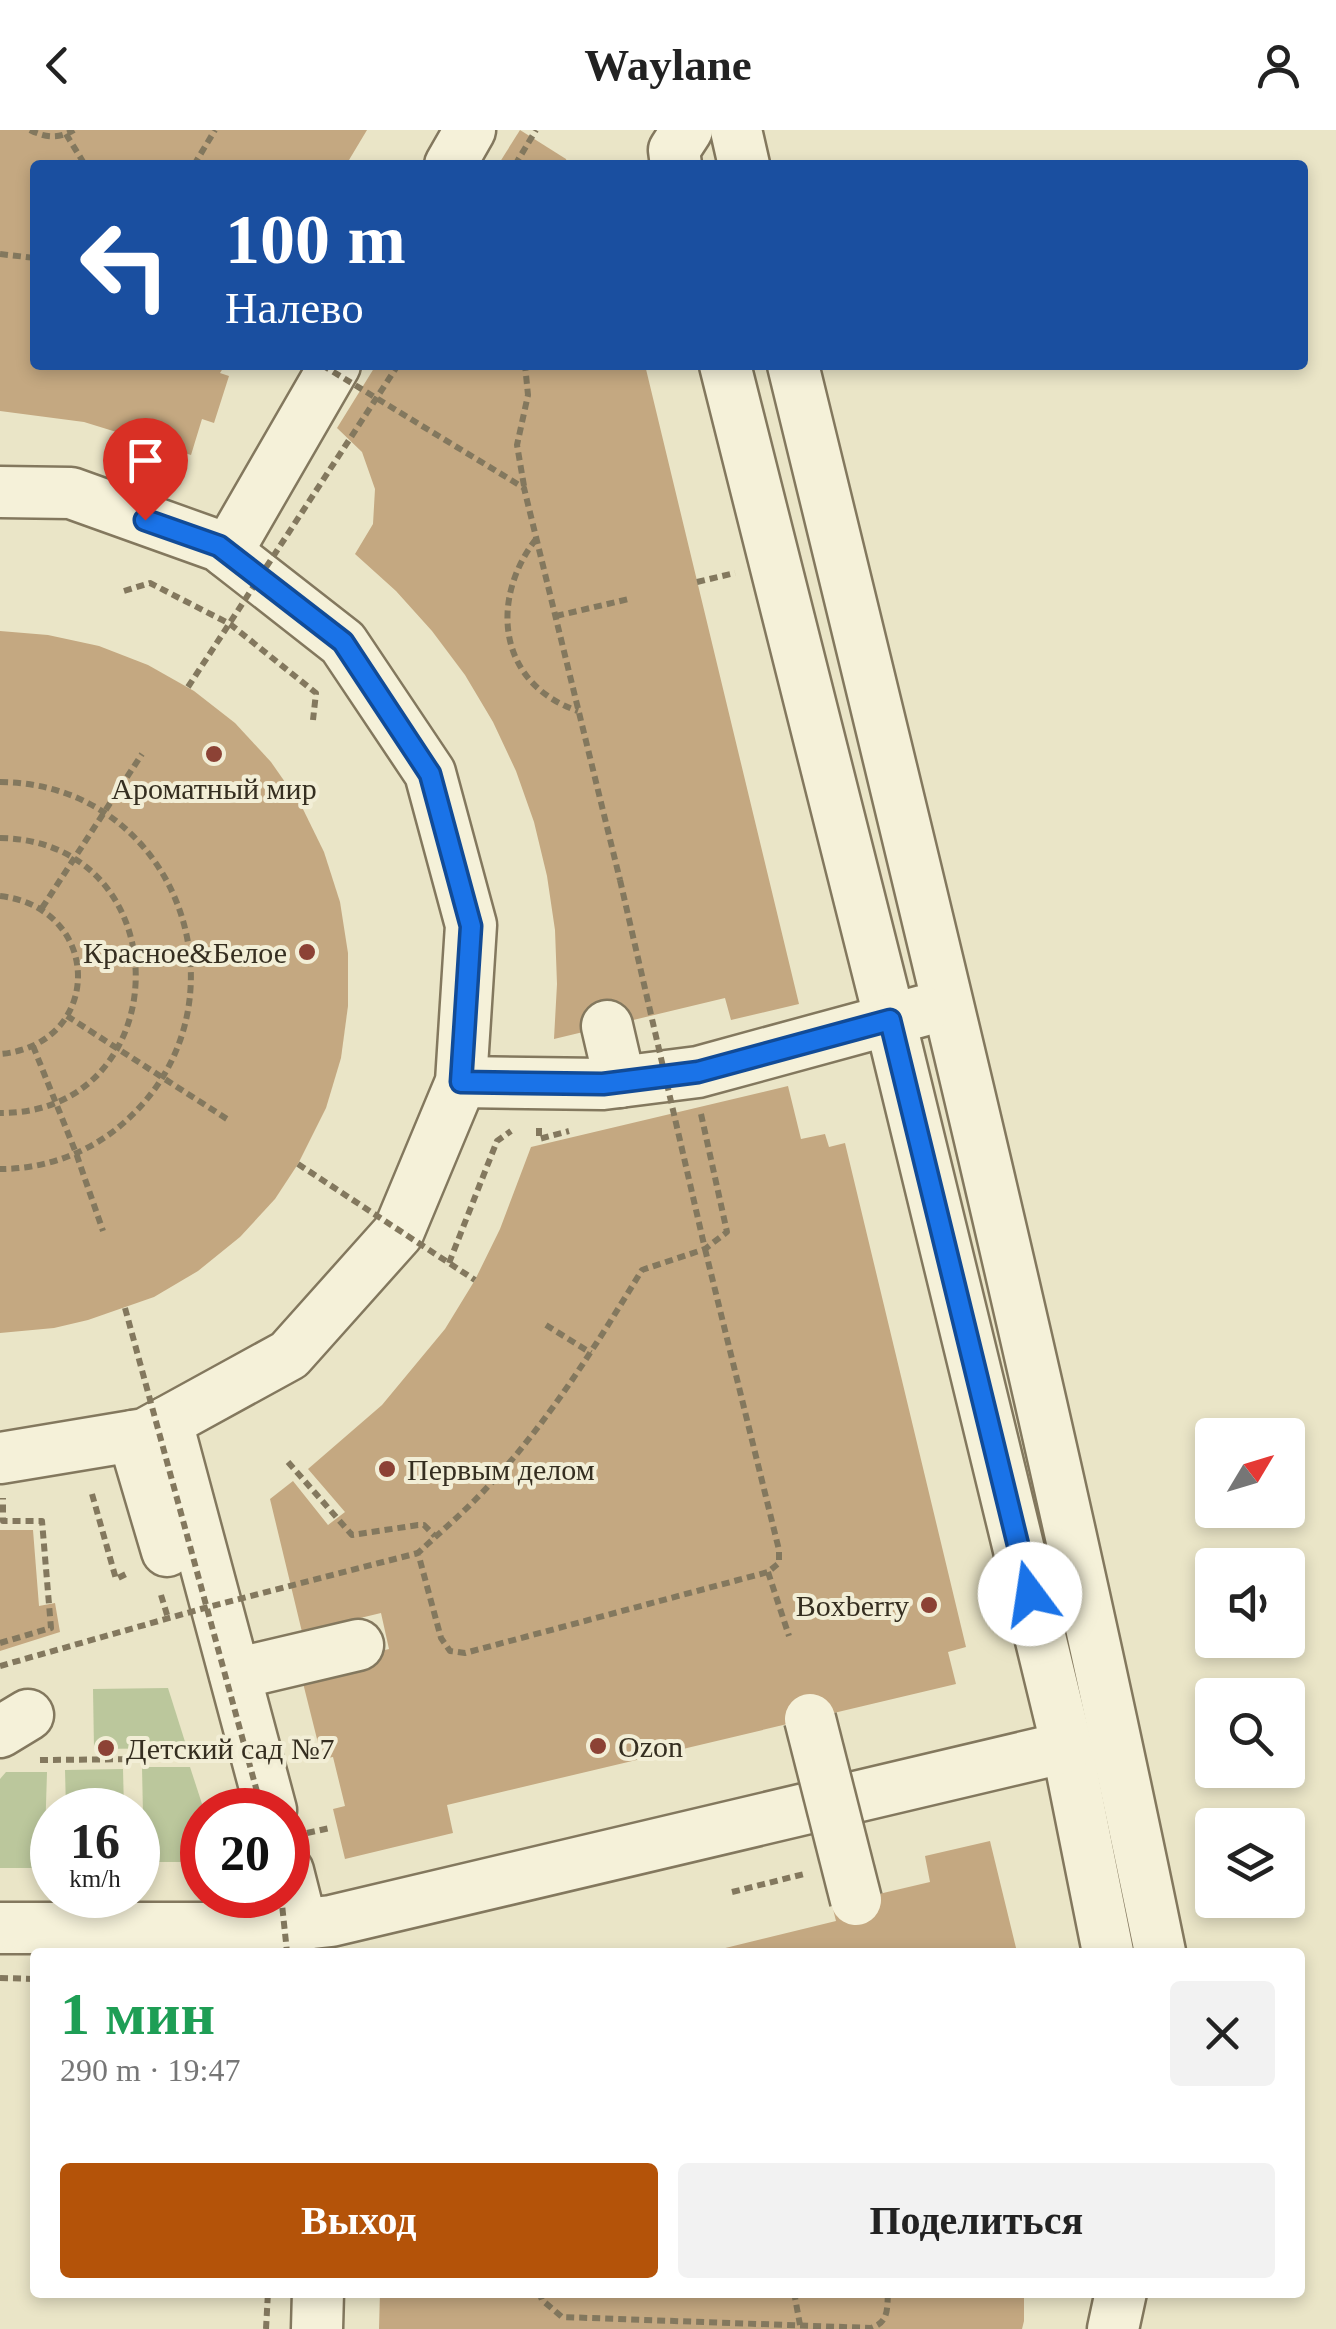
<!DOCTYPE html>
<html lang="ru">
<head>
<meta charset="utf-8">
<style>
	body { margin:0; font-family:"Times New Roman",serif; background:#f2f2f2; color:#222; height:100vh; display:flex; flex-direction:column; font-size:38px; white-space:nowrap }
	* { box-sizing:border-box; margin:0 }
	p { font-size:32px; color:#767676 }
	.icon { flex:none; width:55px; height:55px; fill:none; stroke:currentColor; stroke-width:2; stroke-linecap:round; stroke-linejoin:round }
	.map { position:relative; flex:1; overflow:hidden }
	.panel { position:absolute; left:30px; top:1818px; width:1275px; height:350px; display:flex; flex-direction:column; background:#fff; border-radius:10px; box-shadow:0 5px 15px #0003 }
	.panel>* { flex:none }
	.guide { position:absolute; left:30px; top:30px; width:1278px; height:210px; border-radius:10px; box-shadow:0 5px 15px #0003; background:#1a4fa0; color:#fff; overflow:hidden }
	.needle { width:65px; rotate:52deg }
	.fabs { position:absolute; left:1195px; top:1288px; display:grid; gap:20px }
	.fabs a { display:grid; place-items:center; width:110px; height:110px; border-radius:10px; background:#fff; box-shadow:0 5px 15px #0003; font-size:50px }
	.speed { position:absolute; left:30px; top:1658px; display:flex; gap:20px; font-size:50px; font-weight:700; text-align:center }
	.speed>* { display:grid; place-content:center; width:130px; height:130px; border-radius:50%; background:#fff; box-shadow:0 5px 15px #0003; line-height:1 }
	.speed small { font-size:25px; font-weight:400 }
	.speed .limit { border:15px solid #d22; background:#fff; color:#111 }
	.pin { position:absolute; display:grid; place-items:center; width:85px; height:85px; color:#fff; margin:-102px -42px; border-radius:50% 50% 50% 0; rotate:-45deg; box-shadow:0 0 10px #0007 }
	.pin .icon { rotate:45deg }
	.me { position:absolute; width:110px; margin:-55px; rotate:346deg; stroke-linejoin:round; filter:drop-shadow(0 0 8px #0008) }
	.turn { display:flex; align-items:center; gap:35px; height:210px; padding:0 30px; font-size:45px }
	.turn .icon { width:130px; height:130px; stroke-width:2.5 }
	.turn b { display:block; font-size:70px; line-height:85px }
	.round { display:grid; place-items:center; flex:none; width:105px; height:105px; border-radius:10px; background:#f2f2f2 }
	.overview { display:flex; align-items:center; justify-content:space-between; height:170px; padding:0 30px }
	h1 { font-size:60px; font-weight:600; line-height:75px; color:#1e9e55 }
	.button { display:flex; gap:20px; margin-top:auto; padding:20px 30px }
	.button a { flex:1; height:115px; border-radius:10px; background:#b45309; color:#fff; font-size:40px; font-weight:600; line-height:115px; text-align:center }
	.button a+a { background:#f2f2f2; color:#222 }
	header { display:flex; justify-content:space-between; align-items:center; height:130px; padding:0 30px; background:#fff; font-size:45px; font-weight:600 }
	.map>svg:first-child { display:block }
	.green { fill:#bbc79c }
	.building { fill:#c4a881 }
	.lines { fill:none; stroke-linecap:round; stroke-linejoin:round }
	.minor-casing { stroke:#83785e; stroke-width:55 }
	.path { stroke:#83785e; stroke-width:6; stroke-dasharray:8 5; stroke-linecap:butt }
	.minor { stroke:#f5f1d9; stroke-width:50 }
	.minor-bridge-casing { stroke:#83785e; stroke-width:55; stroke-linecap:butt }
	.path-bridge { stroke:#83785e; stroke-width:6; stroke-dasharray:8 5; stroke-linecap:butt }
	.minor-bridge { stroke:#f5f1d9; stroke-width:50 }
	.route-casing { stroke:#114b97; stroke-width:25 }
	.route { stroke:#1a73e8; stroke-width:18 }
	.poi-dot { fill:#8c4235; stroke:#f2eed6; stroke-width:4 }
	.labels { text-anchor:middle; dominant-baseline:central; stroke-width:8; stroke-linejoin:round; paint-order:stroke }
	.poi-label { font-size:30px; fill:#352e20; stroke:#f2eed6; text-anchor:start }
</style>
</head>
<body>
<header><svg class="icon" aria-label="back" viewBox="0 0 24 24"><path d="M15 5l-7 7 7 7"/></svg>Waylane<svg class="icon" aria-label="person" viewBox="0 0 24 24"><circle cx="12" cy="8" r="4"/><path d="M4 21q1-7 8-7t8 7"/></svg></header>
<div class="map">
<svg width="1336" height="2199" viewBox="0 0 1336 2199">
	<rect width="100%" height="100%" fill="#eae5c7"/>
	<g class="green">
		<path d="M 168,1558 L 187,1618 L 94,1619 L 93,1559 Z"/>
		<path d="M 142,1637 L 190,1637 L 204,1680 L 202,1732 L 144,1732 Z"/>
		<path d="M 123,1639 L 124,1680 L 66,1680 L 65,1640 Z"/>
		<path d="M 6,1642 L 47,1642 L 44,1738 L 0,1738 L 0,1649 Z"/>
	</g>
	<g class="building">
		<path d="M 0,0 L 367,0 L 346,35 L 35,35 L 35,235 L 225,235 L 220,243 L 229,246 L 214,293 L 202,289 L 191,325 L 84,292 L 0,281 Z"/>
		<path d="M 520,0 L 566,29 L 568,35 L 498,35 Z"/>
		<path d="M 376,235 L 645,235 L 799,874 L 731,890 L 725,868 L 554,909 L 557,854 L 555,800 L 547,746 L 534,692 L 516,641 L 493,592 L 465,545 L 432,501 L 396,461 L 355,424 L 373,394 L 375,359 L 362,322 L 337,298 Z"/>
		<path d="M 0,501 L 48,505 L 99,516 L 148,535 L 194,561 L 235,593 L 271,632 L 301,675 L 324,722 L 340,772 L 348,823 L 348,876 L 341,928 L 326,978 L 298,1034 L 275,1069 L 240,1107 L 198,1141 L 154,1167 L 88,1190 L 54,1198 L 0,1203 Z"/>
		<path d="M 788,956 L 801,1009 L 825,1004 L 829,1017 L 845,1013 L 966,1517 L 948,1522 L 956,1554 L 447,1675 L 453,1703 L 345,1729 L 333,1679 L 345,1676 L 333,1627 L 322,1629 L 300,1541 L 389,1519 L 381,1483 L 302,1502 L 270,1369 L 293,1351 L 328,1395 L 345,1382 L 308,1339 L 382,1275 L 445,1199 L 475,1150 L 500,1099 L 531,1017 Z"/>
		<path d="M 0,1400 L 33,1400 L 39,1476 L 55,1473 L 60,1502 L 0,1521 Z"/>
		<path d="M 990,1711 L 1017,1822 L 709,1822 L 836,1791 L 832,1775 L 930,1752 L 925,1726 Z"/>
		<path d="M 380,2162 L 1024,2162 L 1024,2191 L 1022,2199 L 379,2199 Z"/>
	</g>
	<g class="lines">
		<g class="minor-casing">
			<g id="minor">
				<path d="M 736,0 L 744,35"/>
				<path d="M 450,35 L 470,0"/>
				<path d="M 676,35 L 674,20 L 687,0"/>
				<path d="M 725,235 L 890,890 L 1067,1617 L 1108,1822"/>
				<path d="M 793,235 C 922,762 1051,1290 1160,1822"/>
				<path d="M 0,362 L 71,363 L 219,416 L 343,513 L 430,643 L 471,795 L 461,952 L 398,1103 L 289,1225 L 145,1304 L 0,1328"/>
				<path d="M 227,422 L 335,235"/>
				<path d="M 607,896 L 620,952"/>
				<path d="M 461,952 L 603,954 L 698,942 L 922,881"/>
				<path d="M 167,1292 L 271,1680"/>
				<path d="M 133,1306 L 167,1421"/>
				<path d="M 235,1544 L 358,1515"/>
				<path d="M 0,1602 L 28,1585"/>
				<path d="M 288,1741 L 302,1796"/>
				<path d="M 0,1798 L 266,1798 L 331,1791 L 1067,1617"/>
				<path d="M 317,2199 L 318,2162"/>
				<path d="M 1113,2199 L 1121,2162"/>
			</g>
		</g>
		<g class="path">
			<path d="M 30,0 C 46,8 59,9 74,0"/>
			<path d="M 66,4 L 85,35"/>
			<path d="M 194,35 L 215,0"/>
			<path d="M 515,35 L 536,0"/>
			<path d="M 0,124 L 35,128"/>
			<path d="M 511,350 L 524,358 L 620,750"/>
			<path d="M 524,356 L 517,315 L 528,265 L 525,235"/>
			<path d="M 536,409 C 489,470 498,554 578,581"/>
			<path d="M 697,452 L 735,443"/>
			<path d="M 124,461 L 150,453 L 230,494 L 316,563 L 313,590"/>
			<path d="M 556,486 L 629,469"/>
			<path d="M 0,652 C 182,653 258,881 120,996 C 87,1024 43,1039 0,1039"/>
			<path d="M 0,708 C 183,711 179,984 0,983"/>
			<path d="M 0,766 C 104,778 104,915 0,924"/>
			<path d="M 42,778 L 142,624"/>
			<path d="M 67,886 L 230,991"/>
			<path d="M 33,916 L 76,1023 L 103,1101"/>
			<path d="M 701,984 L 727,1102 L 705,1119"/>
			<path d="M 539,998 L 539,1009 L 569,1001"/>
			<path d="M 705,1119 L 779,1420 L 779,1433 L 768,1442 L 465,1523 L 450,1521 L 441,1508 L 418,1423 C 436,1406 456,1389 474,1371 C 542,1303 593,1220 642,1140 Z"/>
			<path d="M 449,1133 L 497,1011 L 511,1001"/>
			<path d="M 546,1195 L 591,1223"/>
			<path d="M 288,1332 L 352,1405 L 418,1395 L 424,1395 L 435,1406"/>
			<path d="M 92,1364 L 116,1449 L 130,1442"/>
			<path d="M 768,1442 L 789,1506"/>
			<path d="M 161,1465 L 168,1488"/>
			<path d="M 0,1513 L 51,1498 L 42,1391 L 3,1391 L 3,1368"/>
			<path d="M 40,1630 L 145,1629"/>
			<path d="M 307,1703 L 330,1698"/>
			<path d="M 732,1762 L 804,1744"/>
			<path d="M 0,1848 L 35,1849"/>
			<path d="M 539,2162 L 542,2170 L 562,2187 L 871,2198 C 889,2192 887,2179 888,2162"/>
			<path d="M 794,2162 L 800,2195"/>
			<path d="M 266,2199 L 268,2162"/>
		</g>
		<use href="#minor" class="minor"/>
		<g class="minor-bridge-casing">
			<path id="minor-bridge" d="M 810,1589 L 856,1770"/>
		</g>
		<g class="path-bridge">
			<path d="M 322,235 L 511,350"/>
			<path d="M 188,557 L 398,235"/>
			<path d="M 620,750 L 705,1119"/>
			<path d="M 298,1034 L 475,1150"/>
			<path d="M 125,1178 L 262,1680"/>
			<path d="M 0,1536 L 208,1477 L 418,1423"/>
			<path d="M 281,1765 L 287,1822"/>
		</g>
		<use href="#minor-bridge" class="minor-bridge"/>
	</g>
	<g class="lines">
		<g class="route-casing">
			<path id="route" d="M 145,390 L 219,416 L 343,512 L 430,644 L 471,796 L 461,952 L 603,954 L 698,942 L 890,890 L 1030,1464"/>
		</g>
		<use href="#route" class="route"/>
	</g>
	<g class="poi-dot">
		<circle cx="214" cy="624" r="10"/>
		<circle cx="307" cy="822" r="10"/>
		<circle cx="387" cy="1339" r="10"/>
		<circle cx="929" cy="1475" r="10"/>
		<circle cx="598" cy="1616" r="10"/>
		<circle cx="106" cy="1618" r="10"/>
	</g>
	<g class="labels">
		<g class="poi-label">
			<text x="214" y="658" text-anchor="middle">Ароматный мир</text>
			<text x="287" y="822" text-anchor="end">Красное&amp;Белое</text>
			<text x="407" y="1339">Первым делом</text>
			<text x="909" y="1475" text-anchor="end">Boxberry</text>
			<text x="618" y="1616">Ozon</text>
			<text x="126" y="1618">Детский сад №7</text>
		</g>
	</g>
</svg>
<div class="fabs">
<a><svg class="needle" viewBox="-14 -14 28 28"><path d="M0-13l5 13h-10z" fill="#e53935"/><path d="M0 13l5-13h-10z" fill="#767676"/></svg></a>
<a><svg class="icon" aria-label="sound" viewBox="0 0 24 24"><path d="M4 9h4l5-4v14l-5-4H4zM17 9q2 3 0 6"/></svg></a>
<a><svg class="icon" aria-label="search" viewBox="0 0 24 24"><circle cx="10" cy="10" r="6"/><path d="M15 15l6 6"/></svg></a>
<a><svg class="icon" aria-label="layers" viewBox="0 0 24 24"><path d="M12 4l9 5-9 5-9-5zM3 14l9 5 9-5"/></svg></a>
</div>
<div class="speed"><div>16<small>km/h</small></div><div class="limit">20</div></div>
<div class="pin" style="left:145px;top:390px;background:#d93025"><svg class="icon" aria-label="arrive" viewBox="0 0 24 24"><path d="M6 21V4h12l-3 4 3 4H6"/></svg></div>
<svg class="me" style="left:1030px;top:1464px" viewBox="-20 -20 40 40"><circle r="19" fill="#fff"/><path d="M0-13L10 11 0 6-10 11z" fill="#1a73e8"/></svg>
<div class="guide">
<div class="turn"><svg class="icon" aria-label="left" viewBox="0 0 24 24"><path d="M17 20v-9H6M10 6l-5 5 5 5"/></svg><div><b>100 m</b>Налево</div></div>
</div>
<section class="panel">
<div class="overview"><div><h1>1 мин</h1><p>290 m · 19:47</p></div><a class="round"><svg class="icon" aria-label="close" viewBox="0 0 24 24"><path d="M6 6l12 12M18 6L6 18"/></svg></a></div>
<div class="button"><a>Выход</a><a>Поделиться</a></div>
</section>
</div>
</body>
</html>
